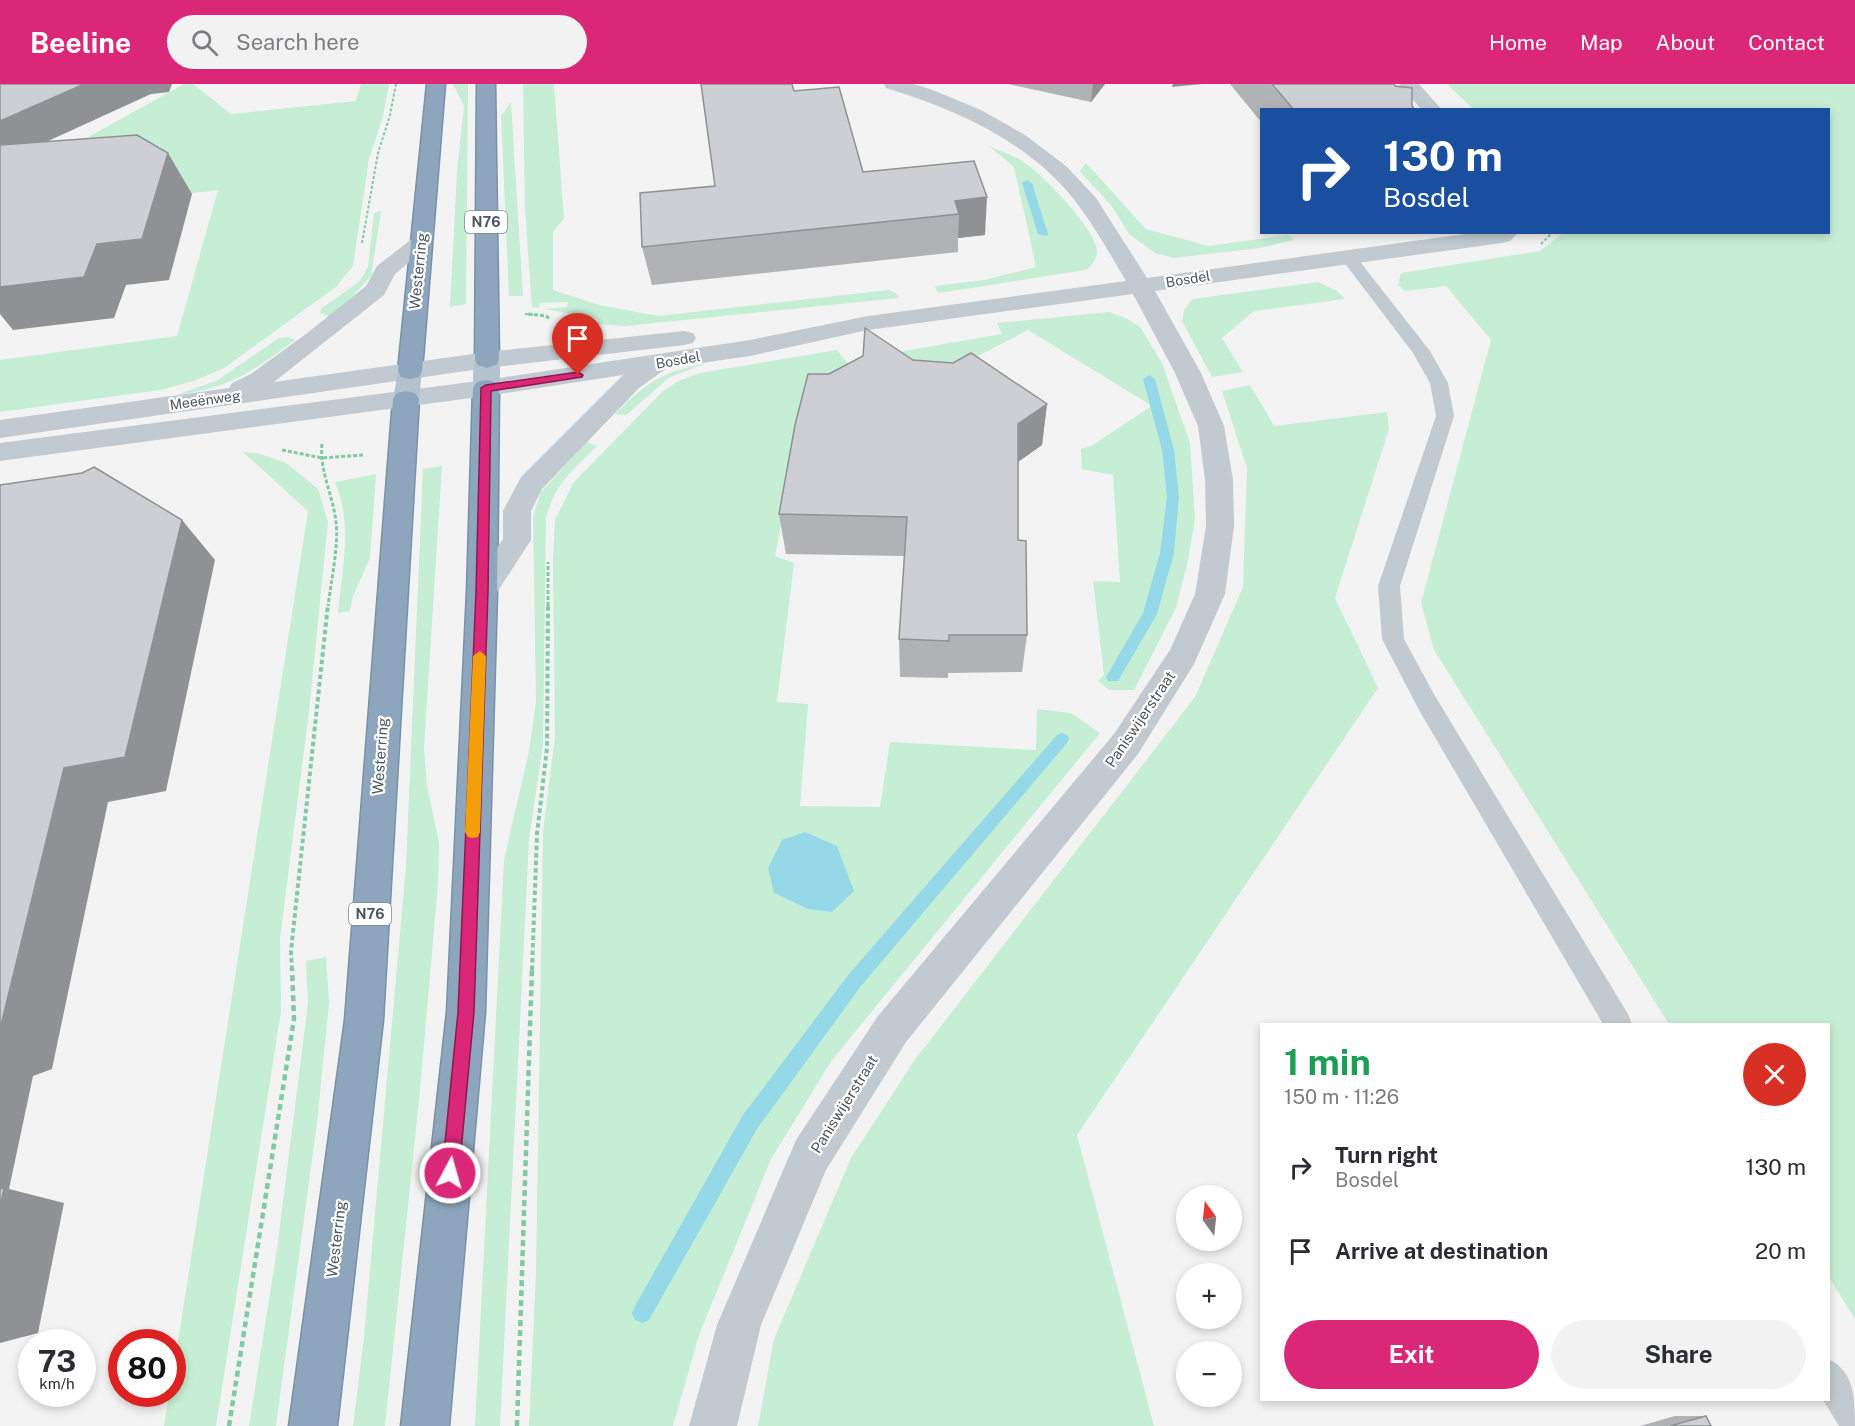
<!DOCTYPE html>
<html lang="en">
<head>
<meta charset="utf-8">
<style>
	body { margin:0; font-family:"Public Sans",sans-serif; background:#f2f2f3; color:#2b2b33; height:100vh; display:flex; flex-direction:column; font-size:22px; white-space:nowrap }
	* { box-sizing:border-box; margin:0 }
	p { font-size:20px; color:#7c7c81 }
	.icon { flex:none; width:33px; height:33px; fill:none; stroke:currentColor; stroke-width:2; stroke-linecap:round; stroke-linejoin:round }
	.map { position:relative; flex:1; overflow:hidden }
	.sheet { position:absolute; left:1260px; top:939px; width:570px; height:378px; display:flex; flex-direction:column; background:#fff; border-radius:0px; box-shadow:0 3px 9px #0003 }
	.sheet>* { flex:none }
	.top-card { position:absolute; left:1260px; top:24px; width:570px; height:126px; border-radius:0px; box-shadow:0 3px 9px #0003; background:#1a4fa0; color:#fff; overflow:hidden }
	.needle { width:39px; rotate:345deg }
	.tools { position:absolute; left:1176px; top:1101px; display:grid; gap:12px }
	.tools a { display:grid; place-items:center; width:66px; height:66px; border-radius:50%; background:#fff; box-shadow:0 3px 9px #0003; font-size:30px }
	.speed { position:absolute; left:18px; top:1245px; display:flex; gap:12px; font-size:30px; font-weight:700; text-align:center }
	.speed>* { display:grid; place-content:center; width:78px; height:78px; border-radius:50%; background:#fff; box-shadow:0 3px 9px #0003; line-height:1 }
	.speed small { font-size:15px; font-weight:400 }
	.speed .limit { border:9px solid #d22; background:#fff; color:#111 }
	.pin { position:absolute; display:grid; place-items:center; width:51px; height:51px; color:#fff; margin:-62px -26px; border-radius:50% 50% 50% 0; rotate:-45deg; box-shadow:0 0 6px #0007 }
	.pin .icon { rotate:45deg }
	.me { position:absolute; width:66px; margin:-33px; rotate:6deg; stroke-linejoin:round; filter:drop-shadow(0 0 4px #0008) }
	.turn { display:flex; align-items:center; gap:21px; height:126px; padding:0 24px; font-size:27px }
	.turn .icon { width:78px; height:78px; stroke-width:2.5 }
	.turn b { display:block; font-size:42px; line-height:51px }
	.round { display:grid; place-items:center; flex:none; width:63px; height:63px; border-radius:32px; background:#f2f2f3 }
	.head { display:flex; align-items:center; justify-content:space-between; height:102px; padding:0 24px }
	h1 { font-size:36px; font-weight:700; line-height:45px; color:#1e9e55 }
	.action { display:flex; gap:12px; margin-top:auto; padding:12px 24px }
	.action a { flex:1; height:69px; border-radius:36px; background:#db2777; color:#fff; font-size:24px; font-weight:700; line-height:69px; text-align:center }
	.action a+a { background:#f2f2f3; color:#2b2b33 }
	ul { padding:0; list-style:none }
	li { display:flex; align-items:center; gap:18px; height:84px; padding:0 24px }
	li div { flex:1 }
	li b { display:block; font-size:22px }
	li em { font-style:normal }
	header { display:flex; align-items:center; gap:36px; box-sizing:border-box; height:84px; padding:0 30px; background:#db2777; color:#fff }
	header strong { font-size:28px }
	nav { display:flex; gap:33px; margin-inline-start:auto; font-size:21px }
	.search { width:420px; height:54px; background:#f2f2f3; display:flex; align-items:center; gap:15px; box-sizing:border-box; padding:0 21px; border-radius:33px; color:#7c7c81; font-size:22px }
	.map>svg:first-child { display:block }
	.green { fill:#c5eed4 }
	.water { fill:#95d9e8 }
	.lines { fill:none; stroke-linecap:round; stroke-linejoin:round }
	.stream { fill:#95d9e8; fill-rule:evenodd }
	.highway-casing { stroke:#7991a9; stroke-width:3 }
	.path-far3 { stroke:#7fcaa3; stroke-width:2; stroke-dasharray:3 2; stroke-linecap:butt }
	.path-far2 { stroke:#7fcaa3; stroke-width:3; stroke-dasharray:4 2; stroke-linecap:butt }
	.path-far1 { stroke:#7fcaa3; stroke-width:4; stroke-dasharray:4.5 3; stroke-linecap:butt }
	.path { stroke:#7fcaa3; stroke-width:4.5; stroke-dasharray:6 4; stroke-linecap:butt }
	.lane { fill:#c1cad0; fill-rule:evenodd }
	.street { fill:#c1cad0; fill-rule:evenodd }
	.primary { fill:#b4c2cf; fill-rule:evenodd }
	.highway { fill:#8ea6bd; fill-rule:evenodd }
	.wall { fill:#b0b2b6 }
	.shaded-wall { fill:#909194 }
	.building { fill:#cdcfd4; stroke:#909194; stroke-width:1.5 }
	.route { fill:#db2777; stroke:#8e194d; stroke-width:1.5 }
	.slow { fill:#f59e0b }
	.labels { text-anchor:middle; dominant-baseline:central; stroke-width:4.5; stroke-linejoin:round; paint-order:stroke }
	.shield { fill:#fff; stroke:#81898f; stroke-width:1.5 }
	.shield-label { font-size:14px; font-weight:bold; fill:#4b565f }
	.far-street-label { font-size:14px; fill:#4b565f; stroke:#fff }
	.street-label { font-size:15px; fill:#4b565f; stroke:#fff }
</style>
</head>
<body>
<header>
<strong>Beeline</strong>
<div class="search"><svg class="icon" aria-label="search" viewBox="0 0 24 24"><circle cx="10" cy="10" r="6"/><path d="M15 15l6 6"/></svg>Search here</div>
<nav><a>Home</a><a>Map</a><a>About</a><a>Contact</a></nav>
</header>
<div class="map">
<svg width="1855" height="1342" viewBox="0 0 1855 1342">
	<rect width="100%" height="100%" fill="#f4f3f3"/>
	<g class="green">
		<path d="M 184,0 L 193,0 L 231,30 L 356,17 L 361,0 L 389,0 L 383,33 L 369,75 L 353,182 L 336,203 L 224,284 L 194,297 L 160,306 L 0,328 L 0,276 L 177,252 L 218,106 L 0,132 L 78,75 L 90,52 Z"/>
		<path d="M 453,0 L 468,0 L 466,220 L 450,223 L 457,87 L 464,22 Z"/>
		<path d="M 523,0 L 554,0 L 564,134 L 553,148 L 553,206 L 599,221 L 658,232 L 889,206 L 897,210 L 899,214 L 625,242 L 597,240 L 598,235 L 544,225 L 567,223 L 568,218 L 540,219 L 539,224 L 532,223 L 525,127 Z"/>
		<path d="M 1447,0 L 1855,0 L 1855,1235 L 1829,1193 L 1828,940 L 1669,940 L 1434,566 L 1421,519 L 1491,256 L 1446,202 L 1405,207 L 1398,201 L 1401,189 L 1540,167 L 1563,149 L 1828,148 L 1828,26 L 1473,25 Z"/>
		<path d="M 511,18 L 523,212 L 509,212 L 501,32 Z"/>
		<path d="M 989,62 C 999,67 1010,70 1019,75 C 1039,86 1095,144 1097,166 C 1098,174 1092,181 1086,186 C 1037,193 988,202 938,209 L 935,202 L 984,196 L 1036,183 L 1014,83 Z"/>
		<path d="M 1086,79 L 1146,145 L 1208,162 L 1289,151 L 1294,156 L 1260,164 L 1174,174 L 1155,169 L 1129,150 L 1111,121 L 1083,91 L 1080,87 Z"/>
		<path d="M 381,127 L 371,192 L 350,215 L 329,232 L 320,229 L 322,224 L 360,197 L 368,183 L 374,129 Z"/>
		<path d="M 1318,198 L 1337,207 L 1345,215 L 1254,227 L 1222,254 L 1243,288 L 1212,293 L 1182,237 L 1184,226 L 1193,215 Z"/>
		<path d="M 1109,228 L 1126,234 L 1140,243 L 1162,279 L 1190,359 L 1195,434 L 1188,477 L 1176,524 L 1134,606 L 1109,606 L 1098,597 L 1104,591 L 1093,497 L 1120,498 L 1113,391 L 1082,385 L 1081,365 L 1093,361 L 1150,323 L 1149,320 L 1028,246 L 947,288 L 929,288 L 898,268 L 1002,250 L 997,239 Z"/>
		<path d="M 287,253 L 295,256 C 253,287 230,304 176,311 L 216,297 L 279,254 Z"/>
		<path d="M 837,266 L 850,282 L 791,388 L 775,472 L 794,479 L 777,618 L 808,620 L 800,722 L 880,723 L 890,658 L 1036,666 L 1037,625 L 1071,629 L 1100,649 L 832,976 L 771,1075 L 699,1251 L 673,1342 L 529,1342 L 536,1188 L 543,747 L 555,653 L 553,474 L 555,436 L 573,399 L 662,308 L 678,297 L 700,289 Z"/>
		<path d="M 707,279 L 670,293 L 626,331 L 615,330 C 647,298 661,288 707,279 Z"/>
		<path d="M 1250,301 L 1274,342 L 1387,328 L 1389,345 L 1335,514 L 1378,604 L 1077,1051 L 1154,1342 L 758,1342 L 774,1255 L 851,1074 L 914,977 L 1195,613 L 1243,503 L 1247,384 L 1222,307 Z"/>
		<path d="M 587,358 L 597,362 C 573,386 553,401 546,435 L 543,661 L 529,756 L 500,1342 L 475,1342 L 504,776 L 529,667 L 536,617 L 533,432 L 541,408 Z"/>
		<path d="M 243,368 L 257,369 L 286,379 L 318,405 L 328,438 L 309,628 L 280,854 L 281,927 L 216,1342 L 164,1342 L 169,1310 L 172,1310 L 173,1289 L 308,427 Z"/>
		<path d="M 442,382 L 424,664 L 427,702 L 439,759 L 438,800 L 419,1017 L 385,1342 L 353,1342 L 364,1253 L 406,782 L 423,385 Z"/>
		<path d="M 376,390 L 370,474 L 353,512 L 350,527 L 338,529 C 342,485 353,440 335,398 Z"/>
		<path d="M 326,873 L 329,919 L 317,1039 L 276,1342 L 249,1342 L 277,1165 L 308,919 L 306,877 Z"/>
	</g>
	<path class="water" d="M 805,748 L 837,762 L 854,807 L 832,828 L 808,825 L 774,809 L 768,784 L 782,756 Z"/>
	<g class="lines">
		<g class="stream">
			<path d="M 1027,96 L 1032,99 L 1048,150 L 1047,152 L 1038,150 L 1022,99 Z"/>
			<path d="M 1149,291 L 1155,295 L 1174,366 L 1179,413 L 1174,469 L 1157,530 L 1118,597 L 1108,597 L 1106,593 L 1143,529 L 1160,469 L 1167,413 L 1162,366 L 1143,295 Z"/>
			<path d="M 1062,649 L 1067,651 L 1069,655 L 1067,659 L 861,902 L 757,1045 L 649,1236 L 642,1239 L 635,1236 L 632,1229 L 635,1222 L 743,1031 L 849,890 L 1057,651 Z"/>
		</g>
		<g class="highway-casing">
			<g id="highway">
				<path d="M 427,0 L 445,0 L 422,287 L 419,293 L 410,295 L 401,293 L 398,287 Z"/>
				<path d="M 477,0 L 495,0 L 499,276 L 496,281 L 487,284 L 478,281 L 475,276 Z"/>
				<path d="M 486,296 L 495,298 L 499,304 L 497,508 L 485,928 L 449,1342 L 401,1342 L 447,928 L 467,508 L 473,304 L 477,298 Z"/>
				<path d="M 406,307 L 415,309 L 419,315 L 383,936 L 337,1342 L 289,1342 L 345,936 L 393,315 L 397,309 Z"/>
			</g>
		</g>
		<g class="path-far3">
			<path d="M 362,159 L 378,69 L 390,31 L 396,0"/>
			<path d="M 1541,160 L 1553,148"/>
			<path d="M 525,230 L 544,232"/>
		</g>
		<g class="path-far2">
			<path d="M 528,230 L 546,232 L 550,235"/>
			<path d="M 322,360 C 319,386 333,411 336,438 C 339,460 331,498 328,522"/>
			<path d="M 282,366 L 322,374 L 363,371"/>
			<path d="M 548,522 L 548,478"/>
		</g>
		<g class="path-far1">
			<path d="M 292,886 L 291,867 L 328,520"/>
			<path d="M 532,886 L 537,750 L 547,664 L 548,520"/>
		</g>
		<g class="path">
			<path d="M 229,1342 L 294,935 L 292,884"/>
			<path d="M 517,1342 L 532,884"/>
		</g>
		<g class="lane">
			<path d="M 1348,168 L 1354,170 L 1430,267 L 1448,299 L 1454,332 L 1400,502 L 1404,555 L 1435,612 L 1628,930 L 1632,940 L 1603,940 L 1419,626 L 1382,555 L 1378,502 L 1436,332 L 1430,299 L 1413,269 L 1340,173 Z"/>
			<path d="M 1828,1275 C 1855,1287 1855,1316 1855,1342 L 1839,1342 L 1823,1316 L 1828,1316 Z"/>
		</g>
		<g class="street">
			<path d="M 884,0 L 913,0 L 930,5 L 981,26 L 1025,51 L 1066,82 L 1096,114 L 1147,194 L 1479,148 L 1519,148 L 1510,157 L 1502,159 L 1155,207 L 1201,289 L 1224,342 L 1233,396 L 1234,442 L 1225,510 L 1194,580 L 1138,670 L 906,958 L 826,1086 L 761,1241 L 737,1342 L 689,1342 L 717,1241 L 796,1056 L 878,932 L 1114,650 L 1170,566 L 1195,510 L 1206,442 L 1205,396 L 1198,342 L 1175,289 L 1133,210 L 868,246 L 750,272 L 667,284 L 639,304 L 542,405 L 531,427 L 531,456 L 492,516 L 482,519 L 472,516 L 467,508 L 503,455 L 503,427 L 521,393 L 623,291 L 486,312 L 0,377 L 0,359 L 486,296 L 750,256 L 868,232 L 1126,197 C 1111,172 1097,146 1079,122 C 1034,60 958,26 886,4 Z"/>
			<path d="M 1399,0 L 1419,0 L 1442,26 L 1422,26 Z"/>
			<path d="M 421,152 L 429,154 L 432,159 L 395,190 L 384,211 L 274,298 L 487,268 L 684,247 L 693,249 L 696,254 L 693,259 L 684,261 L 487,284 L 0,354 L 0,336 L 229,304 L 232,299 L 251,290 L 306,250 L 366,202 L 377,182 L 413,154 Z"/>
		</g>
		<g class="primary">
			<path d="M 487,268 L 496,271 C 502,280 501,300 495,310 L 486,312 L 477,310 C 471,300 472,280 478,271 Z"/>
			<path d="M 410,279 L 419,281 L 422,287 L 419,315 L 415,321 L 406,323 L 397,321 L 393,315 L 398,287 L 401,281 Z"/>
		</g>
		<use href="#highway" class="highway"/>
	</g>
	<g class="wall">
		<path d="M 1008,0 L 1105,0 L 1091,18 Z"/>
		<path d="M 1230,0 L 1394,0 L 1415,26 L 1262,26 L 1262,39 Z"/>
		<path d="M 974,77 L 985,151 L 958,154 L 958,168 L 652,201 L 642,163 L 715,102 Z"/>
		<path d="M 913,276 L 1047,320 L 1042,361 L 1018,378 L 1018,456 L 1027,551 L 1022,588 L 948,589 L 948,594 L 900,593 L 899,555 L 904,472 L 786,470 L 779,430 L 829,290 Z"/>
		<path d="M 1675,1332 L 1706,1332 L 1711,1342 L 1640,1342 Z"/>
	</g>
	<g class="shaded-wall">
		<path d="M 84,0 L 172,0 L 169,8 L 151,10 L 0,79 L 0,37 Z"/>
		<path d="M 1093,0 L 1105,0 L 1091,18 Z"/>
		<path d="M 1173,0 L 1202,0 L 1172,3 Z"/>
		<path d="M 168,69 L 192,110 L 169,196 L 126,201 L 114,234 L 13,246 L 0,230 L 0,199 L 97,160 Z"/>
		<path d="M 987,113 L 985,151 L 958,154 L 959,130 L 955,117 Z"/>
		<path d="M 1047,320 L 1042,361 L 1015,380 L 1018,340 Z"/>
		<path d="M 182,436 L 215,476 L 166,707 L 108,718 L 52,985 L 33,992 L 9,1105 L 64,1119 L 38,1249 L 0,1259 L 0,945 L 64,684 Z"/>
	</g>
	<g class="building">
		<path d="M 0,0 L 84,0 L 0,37 Z"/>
		<path d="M 701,0 L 792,0 L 794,7 L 839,3 L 863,88 L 974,77 L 987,113 L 955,117 L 959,130 L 642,163 L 640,109 L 715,102 Z"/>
		<path d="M 1272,0 L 1394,0 L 1395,2 L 1412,4 L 1412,22 L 1415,26 L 1294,26 Z"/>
		<path d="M 137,51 L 168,69 L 142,155 L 97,160 L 84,193 L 0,203 L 0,61 Z"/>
		<path d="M 865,244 L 913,276 L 953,279 L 971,269 L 1047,320 L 1018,340 L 1018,456 L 1026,457 L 1027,551 L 949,551 L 949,557 L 899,555 L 907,433 L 779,430 L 795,341 L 808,290 L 829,290 L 863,272 Z"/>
		<path d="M 94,383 L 182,436 L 125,673 L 64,684 L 0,945 L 0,401 L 82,389 Z"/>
		<path d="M 4,1104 L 0,1123 L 0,1105 Z"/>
		<path d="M 1706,1332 L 1711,1342 L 1670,1342 Z"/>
	</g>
	<path class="route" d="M 578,288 L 583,291 L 582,293 L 491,307 L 488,508 L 474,928 L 459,1089 L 456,1095 L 450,1098 L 444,1095 L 442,1089 L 458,928 L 476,508 L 481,304 L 486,301 Z"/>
	<path class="slow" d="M 480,567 L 486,572 L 480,748 L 478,753 L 473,754 L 468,753 L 465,748 L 473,572 Z"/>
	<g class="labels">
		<g class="shield">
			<rect x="465" y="127" width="42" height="22" rx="4.5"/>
			<rect x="349" y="819" width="42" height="22" rx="4.5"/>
		</g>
		<g class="shield-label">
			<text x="486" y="138">N76</text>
			<text x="370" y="830">N76</text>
		</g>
		<g class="far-street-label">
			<text transform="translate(1188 195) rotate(-9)">Bosdel</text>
			<text transform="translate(678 276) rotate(-10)">Bosdel</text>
			<text transform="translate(205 316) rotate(-8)">Meeënweg</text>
		</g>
		<g class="street-label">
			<text transform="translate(418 187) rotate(-84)">Westerring</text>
			<text transform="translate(1140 635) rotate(-56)">Paniswijerstraat</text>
			<text transform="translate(380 672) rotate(-86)">Westerring</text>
			<text transform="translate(844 1020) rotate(-58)">Paniswijerstraat</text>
			<text transform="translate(336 1155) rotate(-83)">Westerring</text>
		</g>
	</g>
</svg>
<div class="tools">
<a><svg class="needle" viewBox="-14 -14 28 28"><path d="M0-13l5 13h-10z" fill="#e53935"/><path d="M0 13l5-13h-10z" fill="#7c7c81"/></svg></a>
<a>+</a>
<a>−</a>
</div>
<div class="speed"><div>73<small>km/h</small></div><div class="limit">80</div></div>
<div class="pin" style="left:578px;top:291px;background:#d93025"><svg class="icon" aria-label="arrive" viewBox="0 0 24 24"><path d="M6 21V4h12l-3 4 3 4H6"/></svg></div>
<svg class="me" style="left:450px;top:1089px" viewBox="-20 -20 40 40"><circle r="17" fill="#db2777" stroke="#fff" stroke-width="3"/><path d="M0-11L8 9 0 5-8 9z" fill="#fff"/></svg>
<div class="top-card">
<div class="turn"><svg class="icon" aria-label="right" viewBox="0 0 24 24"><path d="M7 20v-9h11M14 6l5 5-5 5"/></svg><div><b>130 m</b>Bosdel</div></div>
</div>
<section class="sheet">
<div class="head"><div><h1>1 min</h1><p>150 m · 11:26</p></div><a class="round" style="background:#d93025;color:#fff"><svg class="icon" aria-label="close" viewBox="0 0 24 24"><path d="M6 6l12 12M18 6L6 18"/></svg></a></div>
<ul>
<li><svg class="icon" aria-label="right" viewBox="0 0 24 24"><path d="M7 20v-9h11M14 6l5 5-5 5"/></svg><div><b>Turn right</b><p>Bosdel</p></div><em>130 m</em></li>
<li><svg class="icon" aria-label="arrive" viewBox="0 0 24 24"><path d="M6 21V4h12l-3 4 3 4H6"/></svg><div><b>Arrive at destination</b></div><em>20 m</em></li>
</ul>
<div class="action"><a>Exit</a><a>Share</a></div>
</section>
</div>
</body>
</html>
